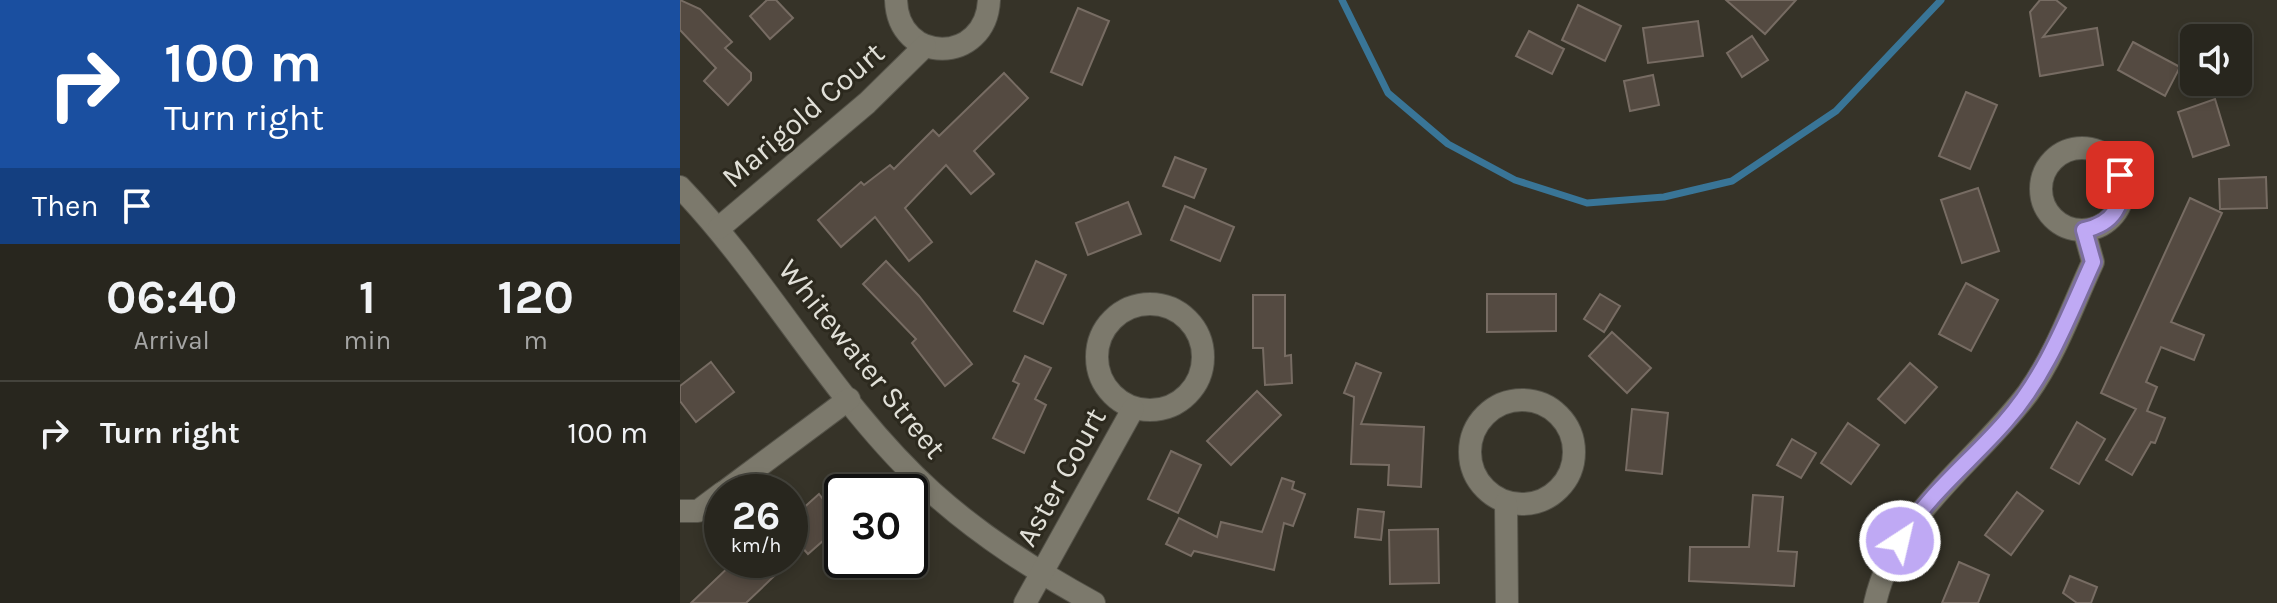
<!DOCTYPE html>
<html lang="en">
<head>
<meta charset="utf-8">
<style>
	body { margin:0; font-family:Karla,sans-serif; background:#302e27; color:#f1f3f6; height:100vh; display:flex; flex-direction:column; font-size:30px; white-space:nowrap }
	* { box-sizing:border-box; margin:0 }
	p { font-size:26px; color:#a5a5a4 }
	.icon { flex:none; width:44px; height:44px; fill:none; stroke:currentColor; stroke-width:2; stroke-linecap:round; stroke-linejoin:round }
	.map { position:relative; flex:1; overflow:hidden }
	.panel { display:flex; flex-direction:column; background:#28261e; width:680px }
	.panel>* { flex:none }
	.top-card { background:#1a4fa0; color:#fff; overflow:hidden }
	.buttons { position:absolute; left:1500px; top:24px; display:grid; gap:16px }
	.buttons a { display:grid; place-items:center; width:72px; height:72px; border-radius:12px; background:#28261e; box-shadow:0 4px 12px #0003,0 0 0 2px #44433c; font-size:40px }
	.speed { position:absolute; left:24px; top:474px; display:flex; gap:16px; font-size:40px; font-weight:700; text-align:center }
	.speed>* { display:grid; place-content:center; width:104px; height:104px; border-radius:50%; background:#28261e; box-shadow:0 4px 12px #0003,0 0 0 2px #44433c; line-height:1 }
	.speed small { font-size:20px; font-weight:400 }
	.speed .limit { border:4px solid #111; border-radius:12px; background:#fff; color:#111 }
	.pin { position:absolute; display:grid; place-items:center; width:68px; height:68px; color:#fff; margin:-34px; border-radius:16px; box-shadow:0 4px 12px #0006 }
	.me { position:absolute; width:88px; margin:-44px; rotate:35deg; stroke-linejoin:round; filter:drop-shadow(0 0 6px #0008) }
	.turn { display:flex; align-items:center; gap:28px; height:168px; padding:0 32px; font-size:36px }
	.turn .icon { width:104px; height:104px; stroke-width:2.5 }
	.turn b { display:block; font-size:56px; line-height:68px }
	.then { display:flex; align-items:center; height:76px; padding:0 32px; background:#0003; gap:16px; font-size:30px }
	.eta { display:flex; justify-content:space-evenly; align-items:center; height:136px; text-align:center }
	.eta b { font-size:48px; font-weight:700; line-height:56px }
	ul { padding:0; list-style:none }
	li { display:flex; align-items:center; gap:24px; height:104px; padding:0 32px; border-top:2px solid #44433c }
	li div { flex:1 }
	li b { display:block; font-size:30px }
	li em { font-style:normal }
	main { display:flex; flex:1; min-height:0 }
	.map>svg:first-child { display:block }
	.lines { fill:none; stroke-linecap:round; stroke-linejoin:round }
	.stream { stroke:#397597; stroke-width:7 }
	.building { fill:#544a41; stroke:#776c63; stroke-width:2 }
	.minor-casing { stroke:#545248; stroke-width:24 }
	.minor { stroke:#7c796c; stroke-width:22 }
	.route-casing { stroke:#7c6e9f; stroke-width:20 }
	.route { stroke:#bfa9f4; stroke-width:14 }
	.labels { text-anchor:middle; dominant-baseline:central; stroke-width:6; stroke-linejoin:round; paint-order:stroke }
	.street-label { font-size:30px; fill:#e1e0d8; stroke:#2c291e }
</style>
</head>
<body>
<main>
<section class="panel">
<div class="top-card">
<div class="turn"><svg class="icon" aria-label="right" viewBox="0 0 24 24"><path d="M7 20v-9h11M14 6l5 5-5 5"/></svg><div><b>100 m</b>Turn right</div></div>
<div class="then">Then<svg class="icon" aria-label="arrive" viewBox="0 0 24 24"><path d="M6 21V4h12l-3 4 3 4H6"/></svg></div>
</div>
<div class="eta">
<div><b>06:40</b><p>Arrival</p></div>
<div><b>1</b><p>min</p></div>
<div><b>120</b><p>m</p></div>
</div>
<ul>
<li><svg class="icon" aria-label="right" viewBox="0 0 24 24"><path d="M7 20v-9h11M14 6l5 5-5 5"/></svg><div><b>Turn right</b></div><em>100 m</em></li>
</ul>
</section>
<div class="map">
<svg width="1597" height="603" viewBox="0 0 1597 603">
	<rect width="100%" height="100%" fill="#363328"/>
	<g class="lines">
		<path class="stream" d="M 662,0 L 708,93 L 768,144 L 835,180 L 907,203 L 984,197 L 1052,181 L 1156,111 L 1261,0"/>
	</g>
	<g class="building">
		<path d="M 0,0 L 20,9 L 52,42 L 45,48 L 71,73 L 71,80 L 48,105 L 24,81 L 36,68 L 0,30 Z"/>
		<path d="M 87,0 L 96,0 L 113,18 L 90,39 L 70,16 Z"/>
		<path d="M 1046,0 L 1116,0 L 1085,34 Z"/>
		<path d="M 1360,0 L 1376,0 L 1386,8 L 1363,37 L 1417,28 L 1423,65 L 1360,76 L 1350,12 Z"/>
		<path d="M 898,5 L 941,26 L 925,61 L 882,40 Z"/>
		<path d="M 398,8 L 429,21 L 402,85 L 371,72 Z"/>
		<path d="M 1018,21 L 1023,56 L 968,63 L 963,28 Z"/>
		<path d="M 849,31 L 884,49 L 872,74 L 836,56 Z"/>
		<path d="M 1072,36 L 1088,60 L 1062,77 L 1047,53 Z"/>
		<path d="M 1453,42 L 1500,67 L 1485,96 L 1438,70 Z"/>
		<path d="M 324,73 L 348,98 L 294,151 L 314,174 L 291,194 L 266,165 L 225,208 L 252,242 L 229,261 L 195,217 L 161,247 L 138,220 L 181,182 L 184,185 L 210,165 L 214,169 L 253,130 L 259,136 Z"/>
		<path d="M 973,75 L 979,105 L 950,111 L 944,81 Z"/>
		<path d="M 1286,92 L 1317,105 L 1290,169 L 1259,156 Z"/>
		<path d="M 1535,99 L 1549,145 L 1513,157 L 1498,112 Z"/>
		<path d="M 495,157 L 526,169 L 514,198 L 483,186 Z"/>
		<path d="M 1586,177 L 1587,208 L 1540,209 L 1539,179 Z"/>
		<path d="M 1298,188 L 1319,251 L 1282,263 L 1261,200 Z"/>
		<path d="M 1510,198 L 1542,213 L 1491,322 L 1524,335 L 1514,360 L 1481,347 L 1466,382 L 1477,387 L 1467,411 L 1485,418 L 1475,443 L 1471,442 L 1452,475 L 1426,460 L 1456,409 L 1421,393 Z"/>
		<path d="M 448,202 L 461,234 L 408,255 L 396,223 Z"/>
		<path d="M 505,206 L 554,227 L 540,261 L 491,240 Z"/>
		<path d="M 206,261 L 239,296 L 292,364 L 265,386 L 232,343 L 236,339 L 183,284 Z"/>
		<path d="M 356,261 L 386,275 L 363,324 L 334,311 Z"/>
		<path d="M 1286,283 L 1318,300 L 1291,351 L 1259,334 Z"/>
		<path d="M 807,294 L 876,294 L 876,331 L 807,332 Z"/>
		<path d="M 920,294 L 940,306 L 924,332 L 904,319 Z"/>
		<path d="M 573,295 L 605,295 L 605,356 L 611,355 L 612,383 L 585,385 L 583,348 L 573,348 Z"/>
		<path d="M 932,332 L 971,368 L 947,393 L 909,356 Z"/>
		<path d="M 345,356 L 371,368 L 355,399 L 366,405 L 344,453 L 313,438 L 339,384 L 333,381 Z"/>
		<path d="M 31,362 L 54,392 L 16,422 L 0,401 L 0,386 Z"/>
		<path d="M 676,363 L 701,373 L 681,424 L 744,427 L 741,487 L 708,485 L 709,465 L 671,464 L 674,397 L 664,393 Z"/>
		<path d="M 1230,363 L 1257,387 L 1225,423 L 1198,399 Z"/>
		<path d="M 577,391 L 601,415 L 551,465 L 527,441 Z"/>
		<path d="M 952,409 L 988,413 L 982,474 L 946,470 Z"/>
		<path d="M 1397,422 L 1425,439 L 1399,484 L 1371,468 Z"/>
		<path d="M 1168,423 L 1199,445 L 1171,484 L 1141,463 Z"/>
		<path d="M 1112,439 L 1136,453 L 1121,478 L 1097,465 Z"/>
		<path d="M 491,451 L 521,465 L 498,513 L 468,499 Z"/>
		<path d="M 602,478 L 614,482 L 612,489 L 625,494 L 613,526 L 604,523 L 594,570 L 514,551 L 511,556 L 486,544 L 499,518 L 537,537 L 541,522 L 582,532 Z"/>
		<path d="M 1337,492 L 1363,511 L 1331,555 L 1305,535 Z"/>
		<path d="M 139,494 L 162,524 L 128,554 L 110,534 L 110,520 Z"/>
		<path d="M 1073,495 L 1103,497 L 1098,551 L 1117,552 L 1114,586 L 1009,581 L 1010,547 L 1069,547 Z"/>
		<path d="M 678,509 L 704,512 L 701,540 L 675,537 Z"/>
		<path d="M 758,529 L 759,583 L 710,584 L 709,530 Z"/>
		<path d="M 56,560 L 111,560 L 66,603 L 11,603 Z"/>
		<path d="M 1279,562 L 1309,575 L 1298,603 L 1262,603 Z"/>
		<path d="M 1390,576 L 1417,587 L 1411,603 L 1397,603 L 1383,593 Z"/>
	</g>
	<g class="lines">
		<g class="minor-casing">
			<g id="minor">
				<path d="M 216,0 C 218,65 306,65 309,0"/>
				<circle cx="1402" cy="189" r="41"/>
				<path d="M 0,187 C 91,282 154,404 253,493 C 302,537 356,571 414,603"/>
				<path d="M 39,228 L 187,103 L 245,46"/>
				<circle cx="470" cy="357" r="53"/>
				<circle cx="842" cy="452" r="52"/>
				<path d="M 44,492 L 169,399"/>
				<path d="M 826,503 L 827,603"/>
				<path d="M 0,511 L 18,511 L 42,493"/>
				<path d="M 345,603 L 453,409"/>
				<path d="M 1195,603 C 1215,513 1296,463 1348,393 C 1376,354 1393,305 1413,262 L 1404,230"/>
			</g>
		</g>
		<use href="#minor" class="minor"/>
	</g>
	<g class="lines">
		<g class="route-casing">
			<path id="route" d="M 1220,541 C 1247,495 1290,462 1325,422 C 1366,376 1388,317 1413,262 L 1404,230 C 1433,224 1446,204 1440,175"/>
		</g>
		<use href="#route" class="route"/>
	</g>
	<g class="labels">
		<g class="street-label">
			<text transform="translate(123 115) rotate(-41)">Marigold Court</text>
			<text transform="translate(182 359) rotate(51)">Whitewater Street</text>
			<text transform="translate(381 477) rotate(-61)">Aster Court</text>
		</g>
	</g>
</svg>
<div class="buttons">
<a><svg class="icon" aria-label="sound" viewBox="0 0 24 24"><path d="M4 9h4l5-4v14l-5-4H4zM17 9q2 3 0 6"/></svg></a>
</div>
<div class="speed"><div>26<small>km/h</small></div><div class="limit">30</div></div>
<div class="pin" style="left:1440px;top:175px;background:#d93025"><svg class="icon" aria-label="arrive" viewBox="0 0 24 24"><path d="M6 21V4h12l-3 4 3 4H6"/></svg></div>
<svg class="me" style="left:1220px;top:541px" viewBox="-20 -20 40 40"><circle r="17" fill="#bfa9f4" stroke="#fff" stroke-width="3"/><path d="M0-11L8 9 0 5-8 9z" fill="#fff"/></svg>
</div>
</main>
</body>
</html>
